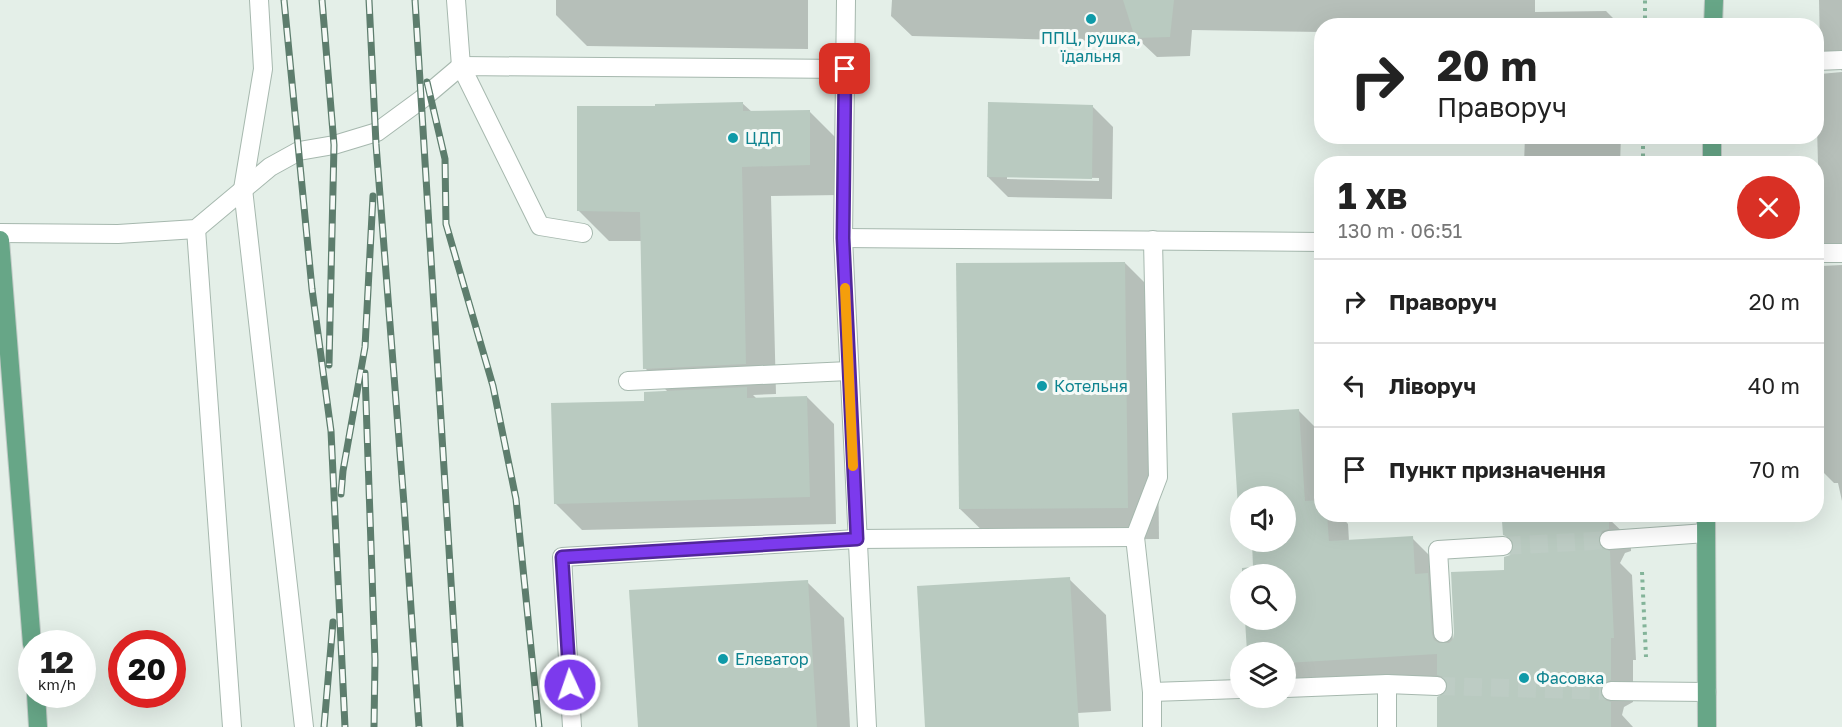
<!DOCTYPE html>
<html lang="uk">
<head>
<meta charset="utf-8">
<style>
	body { margin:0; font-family:"Golos Text",sans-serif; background:#f2f2f2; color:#222; height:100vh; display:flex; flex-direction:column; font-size:22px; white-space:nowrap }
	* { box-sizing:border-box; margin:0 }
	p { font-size:20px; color:#767676 }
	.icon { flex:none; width:33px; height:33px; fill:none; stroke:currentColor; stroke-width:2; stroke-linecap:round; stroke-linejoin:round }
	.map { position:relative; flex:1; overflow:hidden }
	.drawer { position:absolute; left:1314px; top:156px; width:510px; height:366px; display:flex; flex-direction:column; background:#fff; border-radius:24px; box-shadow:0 6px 24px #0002 }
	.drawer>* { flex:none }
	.banner { position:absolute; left:1314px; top:18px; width:510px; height:126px; border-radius:24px; box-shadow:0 6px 24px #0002; background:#fff; color:#222; overflow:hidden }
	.controls { position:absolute; left:1230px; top:486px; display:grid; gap:12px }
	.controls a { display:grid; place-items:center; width:66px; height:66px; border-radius:50%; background:#fff; box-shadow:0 6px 24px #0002; font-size:30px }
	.speed { position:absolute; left:18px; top:630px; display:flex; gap:12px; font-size:30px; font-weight:700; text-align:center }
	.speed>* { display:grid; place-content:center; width:78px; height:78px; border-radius:50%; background:#fff; box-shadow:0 6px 24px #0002; line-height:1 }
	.speed small { font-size:15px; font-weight:400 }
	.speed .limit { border:9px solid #d22; background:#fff; color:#111 }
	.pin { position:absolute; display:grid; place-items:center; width:51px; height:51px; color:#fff; margin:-26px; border-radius:12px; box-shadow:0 3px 9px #0006 }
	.me { position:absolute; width:66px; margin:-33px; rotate:357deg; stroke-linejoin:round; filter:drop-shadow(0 0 4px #0008) }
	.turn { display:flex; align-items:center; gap:21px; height:126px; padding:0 24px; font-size:27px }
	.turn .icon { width:78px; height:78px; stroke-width:2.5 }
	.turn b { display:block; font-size:42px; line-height:51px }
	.round { display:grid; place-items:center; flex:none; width:63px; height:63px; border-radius:32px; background:#f2f2f2 }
	.summary { display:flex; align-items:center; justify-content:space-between; height:102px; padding:0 24px }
	h1 { font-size:36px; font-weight:700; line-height:45px }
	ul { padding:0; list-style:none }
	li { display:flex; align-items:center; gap:18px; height:84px; padding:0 24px; border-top:2px solid #e0e0e0 }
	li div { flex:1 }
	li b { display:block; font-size:22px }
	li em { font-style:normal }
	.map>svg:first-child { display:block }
	.shadow { fill:#0003; fill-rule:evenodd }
	.building { fill:#b9cac0 }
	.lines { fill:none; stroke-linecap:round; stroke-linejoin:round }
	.minor-tunnel { stroke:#bdccc4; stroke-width:18; stroke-dasharray:18 9; stroke-linecap:butt }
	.minor-casing { stroke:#a6b8ae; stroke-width:20 }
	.major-casing { stroke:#c1cac6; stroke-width:20 }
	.path { stroke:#83b499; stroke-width:4; stroke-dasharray:3 4.5; stroke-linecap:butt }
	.minor { stroke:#fff; stroke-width:18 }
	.major { stroke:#67a687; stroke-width:18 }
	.rail-casing { stroke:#5d7d6d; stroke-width:7 }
	.rail { stroke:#f6faf7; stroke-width:4.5; stroke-dasharray:14; stroke-linecap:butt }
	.route-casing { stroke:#51269a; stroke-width:15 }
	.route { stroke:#7c3aed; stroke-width:10 }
	.slow { stroke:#f59e0b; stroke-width:10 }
	.culture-dot { fill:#0f9aa8; stroke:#f6faf7; stroke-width:2 }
	.labels { text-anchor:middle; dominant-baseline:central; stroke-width:6; stroke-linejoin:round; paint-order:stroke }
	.culture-label { font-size:16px; fill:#0d838f; stroke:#f6faf7; text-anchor:start }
</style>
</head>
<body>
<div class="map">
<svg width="1842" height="727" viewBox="0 0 1842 727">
	<rect width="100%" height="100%" fill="#e4efe8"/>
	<g class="shadow">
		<path d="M 556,0 L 808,0 L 808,49 L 587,46 L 556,15 Z"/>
		<path d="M 892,0 L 1535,0 L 1535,12 L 1606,11 L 1621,26 L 1322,26 L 1322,32 L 1192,30 L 1190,56 L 1157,57 L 1141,42 L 912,36 L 891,16 Z"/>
		<path d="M 1819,0 L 1842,0 L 1842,71 L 1820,49 Z"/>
		<path d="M 1842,72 L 1842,263 L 1820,241 L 1816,88 L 1816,80 L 1820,80 L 1820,74 Z"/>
		<path d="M 742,103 L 752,112 L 809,111 L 839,141 L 840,195 L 771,196 L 776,394 L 753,395 L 757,399 L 807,397 L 834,424 L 836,524 L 582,530 L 555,503 L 645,402 L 668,392 L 645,368 L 642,241 L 609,241 L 579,211 L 657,107 Z"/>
		<path d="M 1092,106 L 1113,127 L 1112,199 L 1008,197 L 988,177 ZM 1007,176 L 1099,178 L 1099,181 L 1007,179 Z"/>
		<path d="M 1525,136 L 1621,136 L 1620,164 L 1524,164 Z"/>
		<path d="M 1125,263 L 1156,294 L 1159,539 L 992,540 L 960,509 Z"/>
		<path d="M 1842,265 L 1842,501 L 1838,483 L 1834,483 L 1816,465 L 1816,272 L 1821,272 L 1821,266 Z"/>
		<path d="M 1298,410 L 1321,433 L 1322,514 L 1339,514 L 1348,524 L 1349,541 L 1412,538 L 1435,561 L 1436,583 L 1450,597 L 1453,641 L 1506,571 L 1516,546 L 1504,534 L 1608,518 L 1631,540 L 1631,551 L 1625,553 L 1620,563 L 1632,575 L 1636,660 L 1633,660 L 1633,702 L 1624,707 L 1622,715 L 1633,727 L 1439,727 L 1450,686 L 1441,677 L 1286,686 L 1286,652 L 1248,652 L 1246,620 L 1286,620 L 1286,574 L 1244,574 L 1243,569 L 1254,569 L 1254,542 L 1286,542 L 1286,496 L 1240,496 L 1239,507 L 1234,414 Z"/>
		<path d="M 1069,579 L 1106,615 L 1111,711 L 1044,715 L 1044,727 L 926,727 Z"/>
		<path d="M 807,582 L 844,618 L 850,727 L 639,727 Z"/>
	</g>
	<g class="building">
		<path d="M 1123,0 L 1174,0 L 1170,37 L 1135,38 Z"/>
		<path d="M 743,102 L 743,111 L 810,110 L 810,165 L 742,167 L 746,364 L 643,369 L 640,212 L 577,211 L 577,106 L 655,106 L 655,104 Z"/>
		<path d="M 988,102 L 1093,105 L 1092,179 L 987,177 Z"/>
		<path d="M 1125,262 L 1128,508 L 959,509 L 956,263 Z"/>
		<path d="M 747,387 L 747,398 L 807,396 L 810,497 L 554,504 L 551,403 L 644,401 L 644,392 Z"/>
		<path d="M 1299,409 L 1305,501 L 1322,500 L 1322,514 L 1327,514 L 1329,541 L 1413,536 L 1415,574 L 1428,573 L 1432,634 L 1434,640 L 1439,643 L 1449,643 L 1453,639 L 1454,633 L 1451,572 L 1504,570 L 1504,557 L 1510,555 L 1514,546 L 1512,539 L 1503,535 L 1502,521 L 1609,516 L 1609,529 L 1602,531 L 1598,540 L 1600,547 L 1610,551 L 1614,638 L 1611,638 L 1611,680 L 1602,685 L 1600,691 L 1605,700 L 1611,702 L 1611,727 L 1437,727 L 1437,697 L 1446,692 L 1448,686 L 1443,677 L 1437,675 L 1437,654 L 1286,663 L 1286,652 L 1247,652 L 1245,620 L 1286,620 L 1286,574 L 1242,574 L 1242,568 L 1253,567 L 1252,542 L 1286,542 L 1286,496 L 1240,496 L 1240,508 L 1238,508 L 1232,413 Z"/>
		<path d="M 1070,577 L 1079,727 L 925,727 L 917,586 Z"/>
		<path d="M 808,580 L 817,727 L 638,727 L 629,590 Z"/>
	</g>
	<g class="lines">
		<g class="minor-tunnel">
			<path d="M 1503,546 L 1609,540"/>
			<path d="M 1437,686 L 1611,691"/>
		</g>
		<g class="minor-casing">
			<g id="minor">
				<path d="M 259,0 L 263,69 L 243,189 L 304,727"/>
				<path d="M 456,0 L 461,66 L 540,226 L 583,233"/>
				<path d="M 846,0 L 843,238 L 867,727"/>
				<path d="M 1816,61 L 1842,60"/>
				<path d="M 196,229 L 232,727"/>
				<path d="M 0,233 L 118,234 L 196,229 L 270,167 L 299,151 L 334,145 L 377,132 L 422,99 L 461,66 L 845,69"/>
				<path d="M 843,238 L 1322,242"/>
				<path d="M 1816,253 L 1842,253"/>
				<path d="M 628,381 L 849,371"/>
				<path d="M 1609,540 L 1706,533"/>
				<path d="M 1443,633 L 1438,550 L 1503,546"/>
				<path d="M 1286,688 L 1387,684 L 1437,686"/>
				<path d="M 1611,691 L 1707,692"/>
				<path d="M 1152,692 L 1240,689"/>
				<path d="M 572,727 L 562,557 L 857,539 L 1135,537"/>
				<path d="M 1152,727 L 1152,692 L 1135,537 L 1158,477 L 1153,240"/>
				<path d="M 1387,727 L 1387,684"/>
			</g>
		</g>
		<g class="major-casing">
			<g id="major">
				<path d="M 1713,26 L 1714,0"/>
				<path d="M 1712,164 L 1712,136"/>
				<path d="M 0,240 L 32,644"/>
				<path d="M 1706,514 L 1707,727"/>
				<path d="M 36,694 L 38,727"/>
			</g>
		</g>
		<g class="path">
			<path d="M 1645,26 L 1645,0"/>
			<path d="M 1643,164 L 1643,136"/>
			<path d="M 1642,572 L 1646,657"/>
		</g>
		<use href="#minor" class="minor"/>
		<use href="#major" class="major"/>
		<g class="rail-casing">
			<g id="rail">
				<path d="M 284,0 L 312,289 L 331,431 L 345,727"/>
				<path d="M 322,0 L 334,145 L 329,365"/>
				<path d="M 369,0 L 376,144 L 404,504 L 419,727"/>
				<path d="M 415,0 L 460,727"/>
				<path d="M 427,82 L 445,159 L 446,224 L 493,386 L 516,499 L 539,727"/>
				<path d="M 365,373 L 375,660 L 374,727"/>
				<path d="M 341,494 L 343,471 L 365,347 L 373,196"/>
				<path d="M 324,727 L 333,622"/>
			</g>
		</g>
		<use href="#rail" class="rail"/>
	</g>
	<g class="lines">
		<g class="route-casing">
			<path id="route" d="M 570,685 L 562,557 L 857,539 L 843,238 L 845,69"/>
		</g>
		<use href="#route" class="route"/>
		<path class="slow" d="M 845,288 L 853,466"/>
	</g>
	<g class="culture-dot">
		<circle cx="1091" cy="19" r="6"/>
		<circle cx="733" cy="138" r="6"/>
		<circle cx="1042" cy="386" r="6"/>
		<circle cx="723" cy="659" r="6"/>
		<circle cx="1524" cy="678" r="6"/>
	</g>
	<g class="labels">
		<g class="culture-label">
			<text x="1091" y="38" text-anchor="middle">ППЦ, рушка,<tspan x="1091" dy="18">їдальня</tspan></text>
			<text x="745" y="138">ЦДП</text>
			<text x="1054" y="386">Котельня</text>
			<text x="735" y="659">Елеватор</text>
			<text x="1536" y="678">Фасовка</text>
		</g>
	</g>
</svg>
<div class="controls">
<a><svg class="icon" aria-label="sound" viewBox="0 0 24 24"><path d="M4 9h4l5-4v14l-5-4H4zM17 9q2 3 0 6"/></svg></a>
<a><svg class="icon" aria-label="search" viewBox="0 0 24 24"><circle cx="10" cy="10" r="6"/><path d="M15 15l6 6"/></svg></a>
<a><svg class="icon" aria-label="layers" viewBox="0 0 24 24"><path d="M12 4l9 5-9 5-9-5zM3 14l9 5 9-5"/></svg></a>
</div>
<div class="speed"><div>12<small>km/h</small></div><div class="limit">20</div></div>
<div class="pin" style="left:845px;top:69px;background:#d93025"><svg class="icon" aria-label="arrive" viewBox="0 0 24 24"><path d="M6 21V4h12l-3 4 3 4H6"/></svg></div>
<svg class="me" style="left:570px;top:685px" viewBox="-20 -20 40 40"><circle r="17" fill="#7c3aed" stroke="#fff" stroke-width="3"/><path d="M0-11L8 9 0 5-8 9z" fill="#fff"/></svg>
<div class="banner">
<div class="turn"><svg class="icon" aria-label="right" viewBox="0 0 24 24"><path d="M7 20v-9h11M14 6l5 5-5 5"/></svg><div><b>20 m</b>Праворуч</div></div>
</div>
<section class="drawer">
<div class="summary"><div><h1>1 хв</h1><p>130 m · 06:51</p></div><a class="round" style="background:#d93025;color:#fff"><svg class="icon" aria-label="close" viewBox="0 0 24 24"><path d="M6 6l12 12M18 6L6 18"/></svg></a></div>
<ul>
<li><svg class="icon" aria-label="right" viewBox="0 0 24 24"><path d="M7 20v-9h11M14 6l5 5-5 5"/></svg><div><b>Праворуч</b></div><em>20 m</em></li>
<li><svg class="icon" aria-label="left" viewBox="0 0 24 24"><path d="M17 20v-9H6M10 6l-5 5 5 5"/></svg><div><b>Ліворуч</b></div><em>40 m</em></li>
<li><svg class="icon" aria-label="arrive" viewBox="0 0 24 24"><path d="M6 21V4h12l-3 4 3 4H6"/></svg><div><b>Пункт призначення</b></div><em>70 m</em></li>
</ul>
</section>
</div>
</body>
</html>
